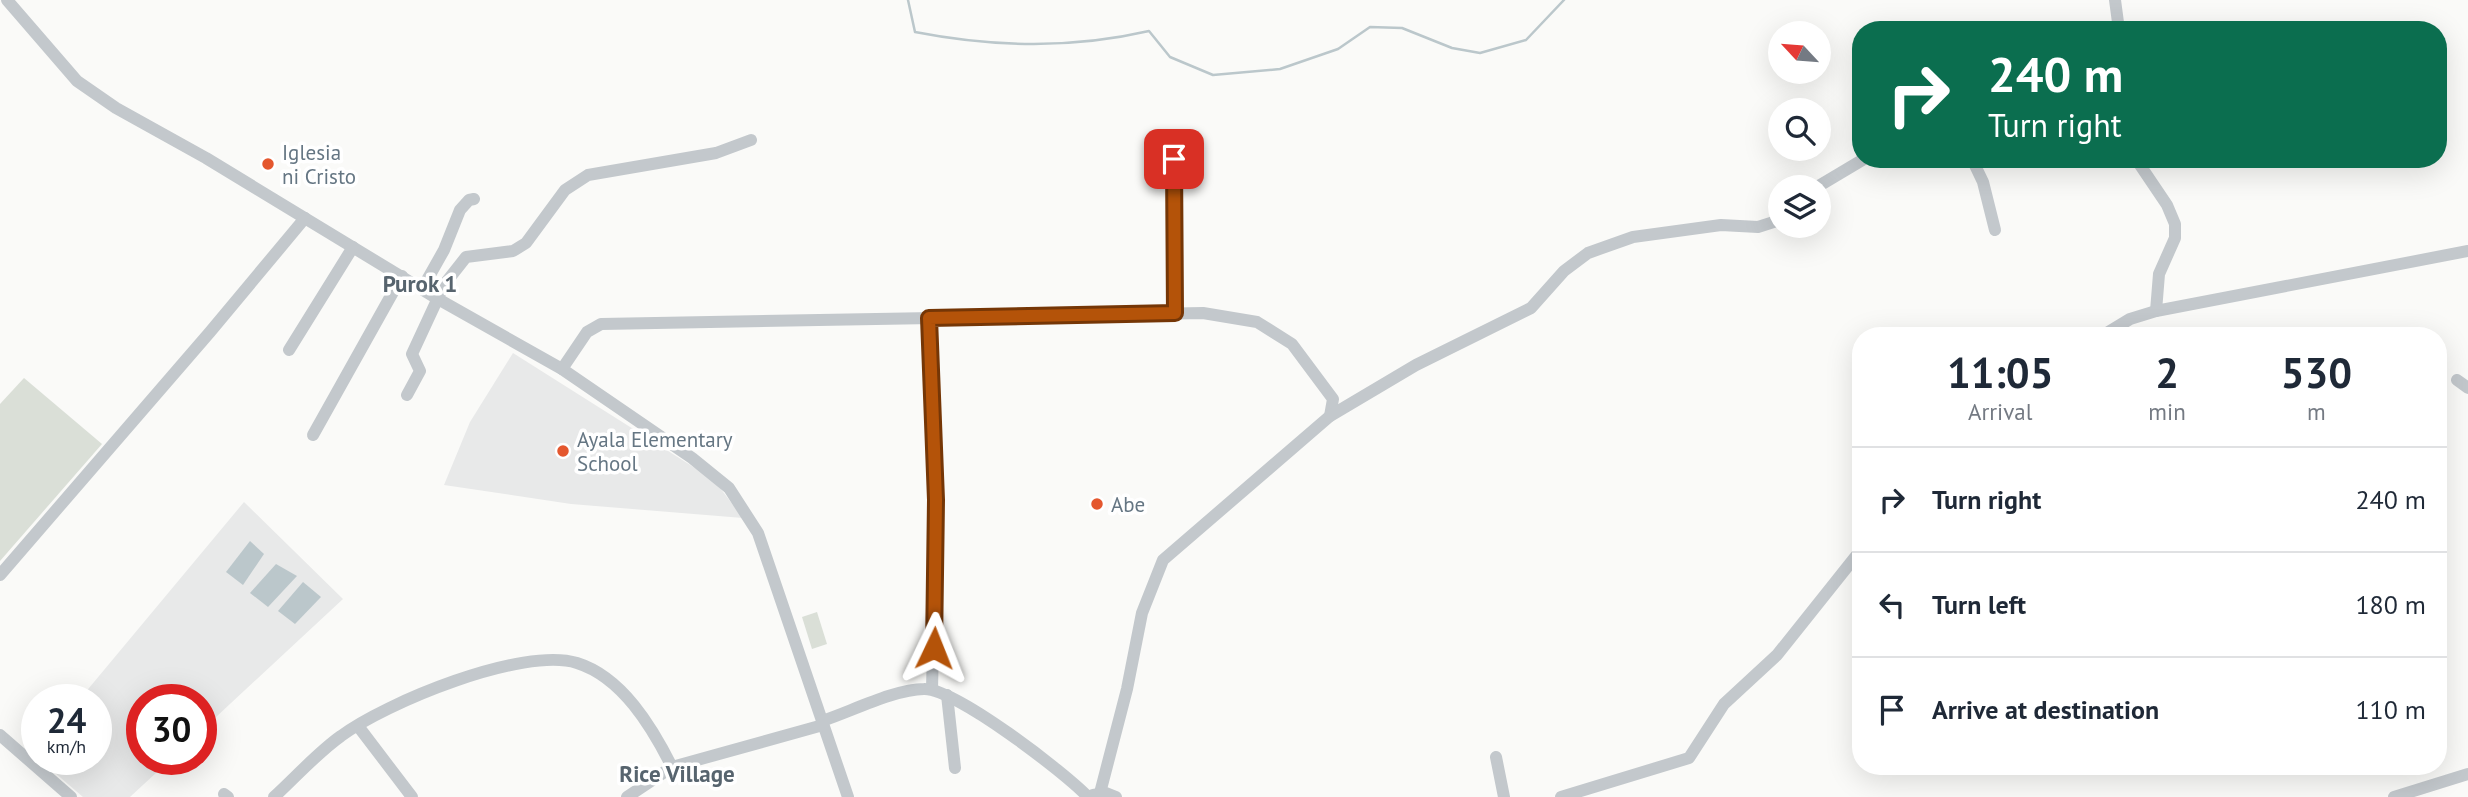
<!DOCTYPE html>
<html lang="en">
<head>
<meta charset="utf-8">
<style>
	body { margin:0; font-family:"PT Sans",sans-serif; background:#f6f6f7; color:#1f2937; height:100vh; display:flex; flex-direction:column; font-size:26px; white-space:nowrap }
	* { box-sizing:border-box; margin:0 }
	p { font-size:23px; color:#747a83 }
	.icon { flex:none; width:38px; height:38px; fill:none; stroke:currentColor; stroke-width:2; stroke-linecap:round; stroke-linejoin:round }
	.map { position:relative; flex:1; overflow:hidden }
	.sheet { position:absolute; left:1852px; top:327px; width:595px; height:448px; display:flex; flex-direction:column; background:#fff; border-radius:28px; box-shadow:0 7px 28px #0002 }
	.sheet>* { flex:none }
	.guide { position:absolute; left:1852px; top:21px; width:595px; height:147px; border-radius:28px; box-shadow:0 7px 28px #0002; background:#0b6e4f; color:#fff; overflow:hidden }
	.needle { width:46px; rotate:296deg }
	.tools { position:absolute; left:1768px; top:21px; display:grid; gap:14px }
	.tools a { display:grid; place-items:center; width:63px; height:63px; border-radius:50%; background:#fff; box-shadow:0 7px 28px #0002; font-size:35px }
	.speed { position:absolute; left:21px; top:684px; display:flex; gap:14px; font-size:35px; font-weight:700; text-align:center }
	.speed>* { display:grid; place-content:center; width:91px; height:91px; border-radius:50%; background:#fff; box-shadow:0 7px 28px #0002; line-height:1 }
	.speed small { font-size:18px; font-weight:400 }
	.speed .limit { border:10px solid #d22; background:#fff; color:#111 }
	.pin { position:absolute; display:grid; place-items:center; width:60px; height:60px; color:#fff; margin:-30px; border-radius:14px; box-shadow:0 4px 10px #0006 }
	.me { position:absolute; width:77px; margin:-38px; rotate:2deg; stroke-linejoin:round; filter:drop-shadow(0 0 5px #0008) }
	.turn { display:flex; align-items:center; gap:24px; height:147px; padding:0 21px; font-size:32px }
	.turn .icon { width:91px; height:91px; stroke-width:2.5 }
	.turn b { display:block; font-size:49px; line-height:60px }
	.eta { display:flex; justify-content:space-evenly; align-items:center; height:119px; text-align:center }
	.eta b { font-size:42px; font-weight:700; line-height:49px }
	ul { padding:0; list-style:none }
	li { display:flex; align-items:center; gap:21px; height:105px; padding:0 21px; border-top:2px solid #e0e1e3 }
	li div { flex:1 }
	li b { display:block; font-size:26px }
	li em { font-style:normal }
	.map>svg:first-child { display:block }
	.built { fill:#e8e9e9 }
	.green { fill:#dadfd7 }
	.water { fill:#bbc7cb }
	.lines { fill:none; stroke-linecap:round; stroke-linejoin:round }
	.stream { stroke:#bbc7cb; stroke-width:2.5 }
	.minor { stroke:#c3c8cc; stroke-width:12 }
	.route-casing { stroke:#753606; stroke-width:18 }
	.route { stroke:#b45309; stroke-width:12 }
	.poi-dot { fill:#e4572e; stroke:#fff; stroke-width:2.5 }
	.labels { text-anchor:middle; dominant-baseline:central; stroke-width:7; stroke-linejoin:round; paint-order:stroke }
	.poi-label { font-size:21px; fill:#657683; stroke:#fff; text-anchor:start }
	.neighbourhood-label { font-size:23px; font-weight:bold; fill:#57646e; stroke:#fff }
</style>
</head>
<body>
<div class="map">
<svg width="2468" height="797" viewBox="0 0 2468 797">
	<rect width="100%" height="100%" fill="#fafaf8"/>
	<g class="built">
		<path d="M 513,353 L 714,480 L 743,518 L 571,504 L 444,485 L 470,422 Z"/>
		<path d="M 244,502 L 343,599 L 201,731 L 201,700 L 142,700 L 142,760 L 170,760 L 130,797 L 83,797 L 40,760 L 96,760 L 96,700 L 79,700 Z"/>
	</g>
	<g class="green">
		<path d="M 24,378 L 102,444 L 0,561 L 0,404 Z"/>
		<path d="M 817,612 L 827,644 L 812,649 L 802,617 Z"/>
	</g>
	<g class="water">
		<path d="M 250,541 L 264,554 L 243,585 L 226,572 Z"/>
		<path d="M 276,564 L 297,576 L 268,607 L 250,593 Z"/>
		<path d="M 303,582 L 321,597 L 295,624 L 278,611 Z"/>
	</g>
	<g class="lines">
		<path class="stream" d="M 908,0 L 915,32 C 992,47 1072,49 1149,31 L 1170,57 L 1213,75 L 1280,69 L 1338,49 L 1370,27 L 1402,28 L 1452,48 L 1480,53 L 1526,40 L 1564,0"/>
		<g class="minor">
			<path d="M 7,0 L 77,81 L 116,108 L 206,158 L 438,299 L 562,369 L 692,458 L 729,488 L 758,533 L 848,797"/>
			<path d="M 2115,0 L 2119,30"/>
			<path d="M 1174,159 L 1175,313"/>
			<path d="M 1972,159 L 1983,182 L 1995,230"/>
			<path d="M 2136,159 L 2167,205 L 2175,224 L 2175,238 L 2159,274 L 2156,311"/>
			<path d="M 1817,187 L 1864,159"/>
			<path d="M 422,289 L 444,250 L 460,210 L 469,200 L 474,199"/>
			<path d="M 929,318 L 936,524 L 932,689"/>
			<path d="M 2102,336 L 2130,319 L 2156,311 L 2468,251"/>
			<path d="M 289,350 L 353,247"/>
			<path d="M 562,369 L 587,332 L 601,324 L 1203,313 L 1257,322 L 1292,344 L 1333,399 L 1330,416"/>
			<path d="M 2457,380 L 2468,388"/>
			<path d="M 407,395 L 420,371 L 412,354 L 444,285 L 466,257 L 513,251 L 526,243 L 565,190 L 588,175 L 716,153 L 751,140"/>
			<path d="M 313,435 L 402,276"/>
			<path d="M 0,575 L 210,332 L 305,218"/>
			<path d="M 947,695 L 955,768"/>
			<path d="M 822,721 C 850,712 895,689 924,689 C 955,688 1064,772 1088,797"/>
			<path d="M 358,726 L 412,797"/>
			<path d="M 0,735 L 71,797"/>
			<path d="M 1496,757 L 1504,797"/>
			<path d="M 1100,793 L 1127,689 L 1142,613 L 1163,560 L 1330,416 L 1416,365 L 1531,308 L 1564,271 L 1588,253 L 1633,237 L 1721,225 L 1758,227 L 1780,220"/>
			<path d="M 224,794 L 228,797"/>
			<path d="M 1093,795 L 1106,793 L 1116,797"/>
			<path d="M 274,797 C 296,777 317,753 341,736 C 385,703 523,646 577,663 C 622,677 652,727 672,767"/>
			<path d="M 627,797 L 672,767 L 823,725"/>
			<path d="M 1561,797 L 1689,758 L 1724,704 L 1777,655 L 1860,551"/>
			<path d="M 2394,797 L 2468,774"/>
		</g>
	</g>
	<g class="lines">
		<g class="route-casing">
			<path id="route" d="M 934,648 L 936,500 L 929,318 L 1175,313 L 1174,159"/>
		</g>
		<use href="#route" class="route"/>
	</g>
	<g class="poi-dot">
		<circle cx="268" cy="164" r="7"/>
		<circle cx="563" cy="451" r="7"/>
		<circle cx="1097" cy="504" r="7"/>
	</g>
	<g class="labels">
		<g class="poi-label">
			<text x="282" y="152">Iglesia<tspan x="282" dy="24">ni Cristo</tspan></text>
			<text x="577" y="439">Ayala Elementary<tspan x="577" dy="24">School</tspan></text>
			<text x="1111" y="504">Abe</text>
		</g>
		<g class="neighbourhood-label">
			<text x="420" y="283">Purok 1</text>
			<text x="677" y="773">Rice Village</text>
		</g>
	</g>
</svg>
<div class="tools">
<a><svg class="needle" viewBox="-14 -14 28 28"><path d="M0-13l5 13h-10z" fill="#e53935"/><path d="M0 13l5-13h-10z" fill="#747a83"/></svg></a>
<a><svg class="icon" aria-label="search" viewBox="0 0 24 24"><circle cx="10" cy="10" r="6"/><path d="M15 15l6 6"/></svg></a>
<a><svg class="icon" aria-label="layers" viewBox="0 0 24 24"><path d="M12 4l9 5-9 5-9-5zM3 14l9 5 9-5"/></svg></a>
</div>
<div class="speed"><div>24<small>km/h</small></div><div class="limit">30</div></div>
<div class="pin" style="left:1174px;top:159px;background:#d93025"><svg class="icon" aria-label="arrive" viewBox="0 0 24 24"><path d="M6 21V4h12l-3 4 3 4H6"/></svg></div>
<svg class="me" style="left:934px;top:648px" viewBox="-20 -20 40 40"><path d="M0-17L14 15 0 8-14 15z" fill="#b45309" stroke="#fff" stroke-width="4"/></svg>
<div class="guide">
<div class="turn"><svg class="icon" aria-label="right" viewBox="0 0 24 24"><path d="M7 20v-9h11M14 6l5 5-5 5"/></svg><div><b>240 m</b>Turn right</div></div>
</div>
<section class="sheet">
<div class="eta">
<div><b>11:05</b><p>Arrival</p></div>
<div><b>2</b><p>min</p></div>
<div><b>530</b><p>m</p></div>
</div>
<ul>
<li><svg class="icon" aria-label="right" viewBox="0 0 24 24"><path d="M7 20v-9h11M14 6l5 5-5 5"/></svg><div><b>Turn right</b></div><em>240 m</em></li>
<li><svg class="icon" aria-label="left" viewBox="0 0 24 24"><path d="M17 20v-9H6M10 6l-5 5 5 5"/></svg><div><b>Turn left</b></div><em>180 m</em></li>
<li><svg class="icon" aria-label="arrive" viewBox="0 0 24 24"><path d="M6 21V4h12l-3 4 3 4H6"/></svg><div><b>Arrive at destination</b></div><em>110 m</em></li>
</ul>
</section>
</div>
</body>
</html>
